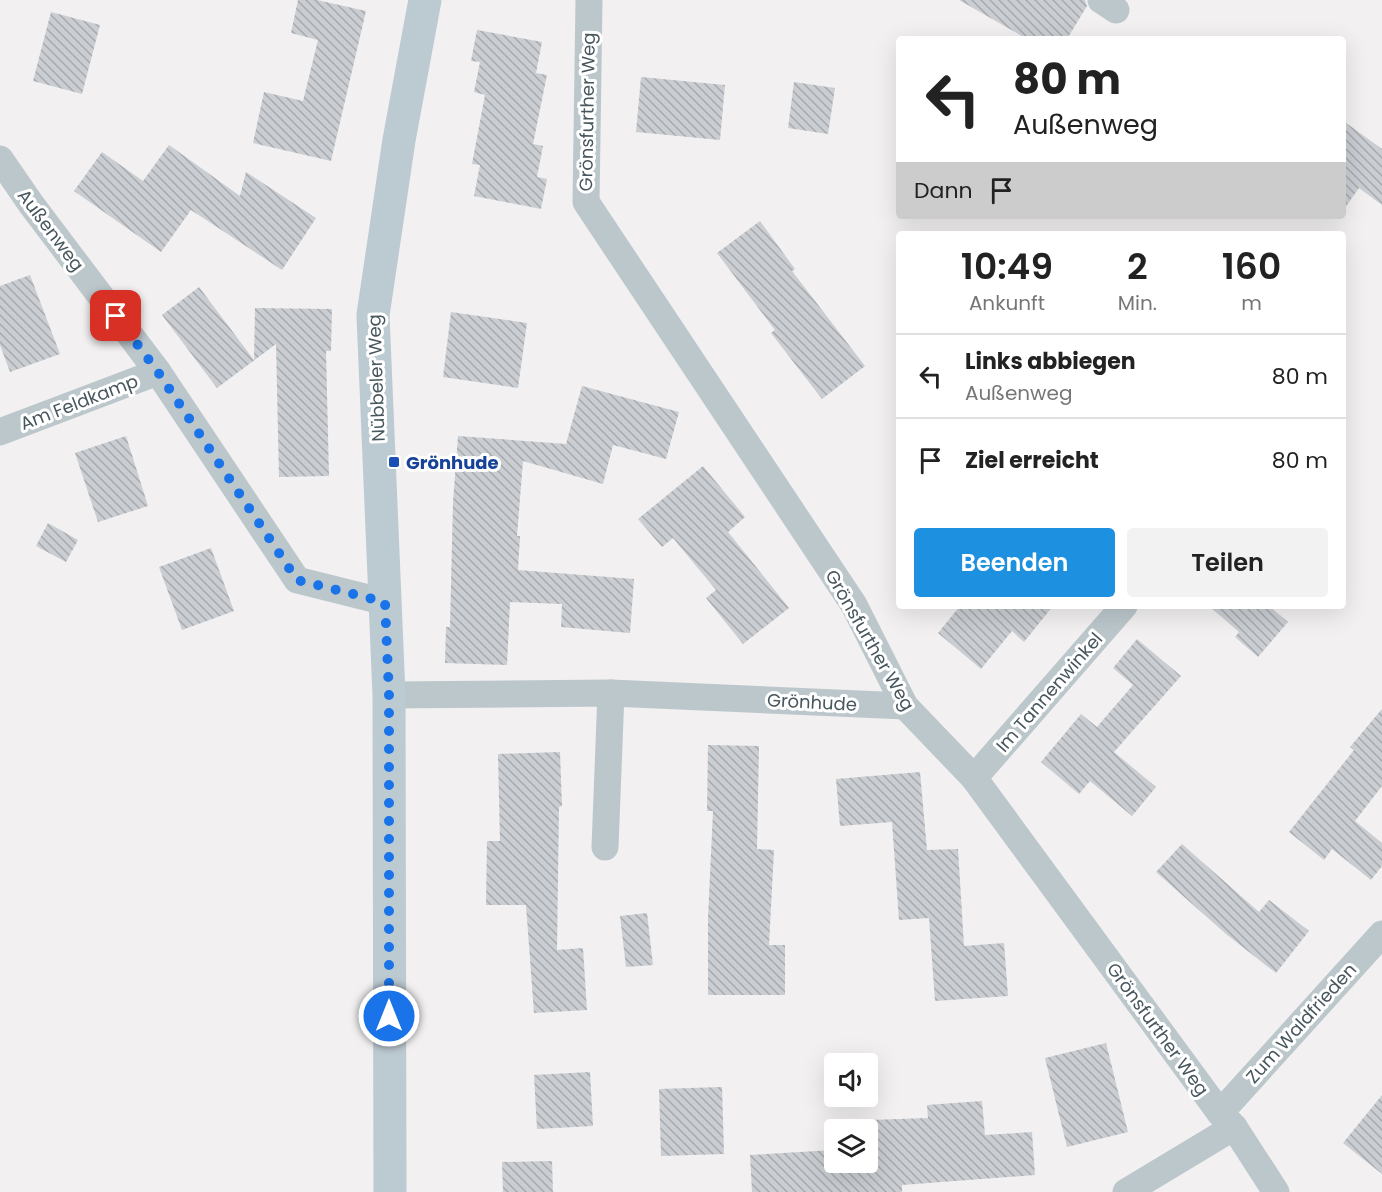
<!DOCTYPE html>
<html lang="de">
<head>
<meta charset="utf-8">
<style>
	body { margin:0; font-family:Poppins,sans-serif; background:#f2f2f2; color:#222; height:100vh; display:flex; flex-direction:column; font-size:22px; white-space:nowrap }
	* { box-sizing:border-box; margin:0 }
	p { font-size:20px; color:#767676 }
	.icon { flex:none; width:33px; height:33px; fill:none; stroke:currentColor; stroke-width:2; stroke-linecap:round; stroke-linejoin:round }
	.map { position:relative; flex:1; overflow:hidden }
	.panel { position:absolute; left:896px; top:231px; width:450px; height:378px; display:flex; flex-direction:column; background:#fff; border-radius:6px; box-shadow:0 6px 24px #0002 }
	.panel>* { flex:none }
	.banner { position:absolute; left:896px; top:36px; width:450px; height:183px; border-radius:6px; box-shadow:0 6px 24px #0002; background:#fff; color:#222; overflow:hidden }
	.buttons { position:absolute; left:824px; top:1053px; display:grid; gap:12px }
	.buttons a { display:grid; place-items:center; width:54px; height:54px; border-radius:6px; background:#fff; box-shadow:0 6px 24px #0002; font-size:30px }
	.pin { position:absolute; display:grid; place-items:center; width:51px; height:51px; color:#fff; margin:-26px; border-radius:12px; box-shadow:0 3px 9px #0006 }
	.me { position:absolute; width:66px; margin:-33px; rotate:0deg; stroke-linejoin:round; filter:drop-shadow(0 0 4px #0008) }
	.turn { display:flex; align-items:center; gap:21px; height:126px; padding:0 18px; font-size:27px }
	.turn .icon { width:78px; height:78px; stroke-width:2.5 }
	.turn b { display:block; font-size:42px; line-height:51px }
	.then { display:flex; align-items:center; height:57px; padding:0 18px; background:#0003; gap:12px; font-size:22px }
	.eta { display:flex; justify-content:space-evenly; align-items:center; height:102px; text-align:center }
	.eta b { font-size:36px; font-weight:600; line-height:42px }
	.primary-button { display:flex; gap:12px; margin-top:auto; padding:12px 18px }
	.primary-button a { flex:1; height:69px; border-radius:6px; background:#1d90df; color:#fff; font-size:24px; font-weight:600; line-height:69px; text-align:center }
	.primary-button a+a { background:#f2f2f2; color:#222 }
	ul { padding:0; list-style:none }
	li { display:flex; align-items:center; gap:18px; height:84px; padding:0 18px; border-top:2px solid #e0e0e0 }
	li div { flex:1 }
	li b { display:block; font-size:22px }
	li em { font-style:normal }
	.map>svg:first-child { display:block }
	.building { fill:url(#building-back-hatch) }
	.lines { fill:none; stroke-linecap:round; stroke-linejoin:round }
	.street { stroke:#bcc7cc; stroke-width:27 }
	.secondary { stroke:#bccad1; stroke-width:33 }
	.route { stroke:#1a73e8; stroke-width:10; stroke-dasharray:0 18 }
	.transit-dot { fill:#1a4fb4; stroke:#fff; stroke-width:2 }
	.labels { text-anchor:middle; dominant-baseline:central; stroke-width:6; stroke-linejoin:round; paint-order:stroke }
	.street-label { font-size:18px; fill:#48575d; stroke:#fff }
	.transit-label { font-size:18px; font-weight:bold; fill:#164399; stroke:#fff; text-anchor:start }
</style>
</head>
<body>
<div class="map">
<svg width="1382" height="1192" viewBox="0 0 1382 1192">
	<defs>
		<pattern id="building-back-hatch" width="6" height="6" patternUnits="userSpaceOnUse" patternTransform="scale(1.5)"><rect width="6" height="6" fill="#caced2"/><path d="M-1 5l2 2M0 0l6 6M5-1l2 2" fill="none" stroke="#a6aaae"/></pattern>
	</defs>
	<rect width="100%" height="100%" fill="#f2f0f0"/>
	<g class="building">
		<path d="M 298,0 L 317,0 L 366,11 L 331,161 L 253,143 L 264,92 L 303,101 L 318,40 L 291,33 Z"/>
		<path d="M 959,0 L 1085,0 L 1087,6 L 1067,39 L 1027,39 Z"/>
		<path d="M 51,12 L 100,25 L 82,94 L 33,81 Z"/>
		<path d="M 477,30 L 542,42 L 536,73 L 547,75 L 533,144 L 543,146 L 537,177 L 547,179 L 541,209 L 474,196 L 480,165 L 472,164 L 485,95 L 474,92 L 480,62 L 471,61 Z"/>
		<path d="M 641,77 L 725,85 L 720,140 L 636,132 Z"/>
		<path d="M 794,82 L 835,88 L 828,134 L 788,128 Z"/>
		<path d="M 1342,120 L 1382,149 L 1382,205 L 1359,188 L 1342,212 Z"/>
		<path d="M 169,145 L 240,196 L 246,172 L 316,218 L 282,270 L 191,210 L 161,252 L 74,191 L 102,152 L 143,181 Z"/>
		<path d="M 760,221 L 795,269 L 792,271 L 865,366 L 822,399 L 771,333 L 775,330 L 717,253 Z"/>
		<path d="M 30,275 L 60,354 L 10,372 L 0,345 L 0,286 Z"/>
		<path d="M 199,287 L 254,360 L 255,308 L 332,309 L 331,351 L 326,351 L 329,476 L 279,477 L 276,344 L 217,388 L 162,315 Z"/>
		<path d="M 451,312 L 527,323 L 518,388 L 443,377 Z"/>
		<path d="M 582,386 L 679,412 L 666,459 L 613,445 L 603,484 L 523,461 L 517,536 L 520,536 L 518,570 L 634,579 L 630,633 L 561,627 L 562,604 L 510,602 L 507,665 L 445,663 L 446,627 L 450,627 L 453,502 L 458,436 L 566,444 Z"/>
		<path d="M 126,436 L 148,506 L 98,522 L 75,453 Z"/>
		<path d="M 703,466 L 745,517 L 728,532 L 789,608 L 743,644 L 706,598 L 716,590 L 673,538 L 662,547 L 638,519 Z"/>
		<path d="M 48,523 L 78,540 L 66,562 L 36,546 Z"/>
		<path d="M 211,548 L 234,611 L 182,630 L 159,567 Z"/>
		<path d="M 960,606 L 1053,606 L 1024,642 L 1012,631 L 981,669 L 938,633 Z"/>
		<path d="M 1209,606 L 1269,606 L 1288,622 L 1258,657 L 1235,637 L 1239,632 Z"/>
		<path d="M 1137,639 L 1181,676 L 1114,752 L 1156,787 L 1132,816 L 1090,781 L 1079,794 L 1041,762 L 1081,714 L 1097,727 L 1133,685 L 1113,668 Z"/>
		<path d="M 1382,709 L 1382,786 L 1355,821 L 1382,843 L 1382,866 L 1371,880 L 1332,849 L 1324,860 L 1289,832 L 1354,750 L 1350,747 Z"/>
		<path d="M 708,745 L 759,746 L 757,849 L 774,850 L 769,945 L 785,945 L 785,995 L 708,995 L 708,918 L 713,811 L 707,811 Z"/>
		<path d="M 560,752 L 562,806 L 559,807 L 557,950 L 583,948 L 587,1010 L 534,1013 L 526,905 L 486,905 L 487,841 L 500,841 L 498,754 Z"/>
		<path d="M 920,772 L 927,850 L 958,849 L 964,946 L 1004,943 L 1008,996 L 935,1001 L 929,918 L 899,920 L 892,822 L 840,826 L 836,779 Z"/>
		<path d="M 1182,844 L 1259,912 L 1269,900 L 1309,931 L 1276,973 L 1226,934 L 1156,872 Z"/>
		<path d="M 647,913 L 653,965 L 626,967 L 620,916 Z"/>
		<path d="M 1106,1043 L 1128,1132 L 1067,1147 L 1045,1058 Z"/>
		<path d="M 590,1072 L 593,1126 L 537,1129 L 534,1075 Z"/>
		<path d="M 722,1087 L 724,1154 L 661,1156 L 659,1089 Z"/>
		<path d="M 1382,1095 L 1382,1174 L 1343,1143 Z"/>
		<path d="M 982,1101 L 985,1135 L 1032,1132 L 1035,1175 L 902,1185 L 902,1192 L 752,1192 L 750,1155 L 834,1150 L 834,1162 L 867,1162 L 867,1130 L 842,1130 L 841,1121 L 928,1118 L 927,1105 Z"/>
		<path d="M 552,1161 L 553,1192 L 503,1192 L 502,1162 Z"/>
	</g>
	<g class="lines">
		<g class="street">
			<path d="M 589,0 L 586,202 L 854,605 L 905,706 L 974,778 L 1220,1113 L 1234,1127 L 1276,1192"/>
			<path d="M 1101,0 L 1116,10"/>
			<path d="M 0,159 L 31,204 L 158,372 L 297,580 L 385,602"/>
			<path d="M 0,432 L 158,372"/>
			<path d="M 389,695 L 611,693 L 905,706"/>
			<path d="M 974,778 L 1124,606"/>
			<path d="M 605,847 L 611,693"/>
			<path d="M 1220,1113 L 1382,934"/>
			<path d="M 1126,1192 L 1234,1127"/>
		</g>
		<path class="secondary" d="M 390,1192 L 389,695 L 373,315 L 399,140 L 425,0"/>
	</g>
	<g class="lines">
		<path class="route" d="M 116,316 L 158,372 L 297,580 L 385,602 L 389,695 L 389,1016"/>
	</g>
	<rect class="transit-dot" x="388" y="456" width="12" height="12" rx="3"/>
	<g class="labels">
		<g class="street-label">
			<text transform="translate(587 112) rotate(-89)">Grönsfurther Weg</text>
			<text transform="translate(51 230) rotate(53)">Außenweg</text>
			<text transform="translate(376 378) rotate(-92)">Nübbeler Weg</text>
			<text transform="translate(79 402) rotate(-21)">Am Feldkamp</text>
			<text transform="translate(870 640) rotate(60)">Grönsfurther Weg</text>
			<text transform="translate(1049 692) rotate(-49)">Im Tannenwinkel</text>
			<text transform="translate(812 702) rotate(3)">Grönhude</text>
			<text transform="translate(1301 1023) rotate(-48)">Zum Waldfrieden</text>
			<text transform="translate(1158 1029) rotate(54)">Grönsfurther Weg</text>
		</g>
		<g class="transit-label">
			<text x="406" y="462">Grönhude</text>
		</g>
	</g>
</svg>
<div class="buttons">
<a><svg class="icon" aria-label="sound" viewBox="0 0 24 24"><path d="M4 9h4l5-4v14l-5-4H4zM17 9q2 3 0 6"/></svg></a>
<a><svg class="icon" aria-label="layers" viewBox="0 0 24 24"><path d="M12 4l9 5-9 5-9-5zM3 14l9 5 9-5"/></svg></a>
</div>
<div class="pin" style="left:116px;top:316px;background:#d93025"><svg class="icon" aria-label="arrive" viewBox="0 0 24 24"><path d="M6 21V4h12l-3 4 3 4H6"/></svg></div>
<svg class="me" style="left:389px;top:1016px" viewBox="-20 -20 40 40"><circle r="17" fill="#1a73e8" stroke="#fff" stroke-width="3"/><path d="M0-11L8 9 0 5-8 9z" fill="#fff"/></svg>
<div class="banner">
<div class="turn"><svg class="icon" aria-label="left" viewBox="0 0 24 24"><path d="M17 20v-9H6M10 6l-5 5 5 5"/></svg><div><b>80 m</b>Außenweg</div></div>
<div class="then">Dann<svg class="icon" aria-label="arrive" viewBox="0 0 24 24"><path d="M6 21V4h12l-3 4 3 4H6"/></svg></div>
</div>
<section class="panel">
<div class="eta">
<div><b>10:49</b><p>Ankunft</p></div>
<div><b>2</b><p>Min.</p></div>
<div><b>160</b><p>m</p></div>
</div>
<ul>
<li><svg class="icon" aria-label="left" viewBox="0 0 24 24"><path d="M17 20v-9H6M10 6l-5 5 5 5"/></svg><div><b>Links abbiegen</b><p>Außenweg</p></div><em>80 m</em></li>
<li><svg class="icon" aria-label="arrive" viewBox="0 0 24 24"><path d="M6 21V4h12l-3 4 3 4H6"/></svg><div><b>Ziel erreicht</b></div><em>80 m</em></li>
</ul>
<div class="primary-button"><a>Beenden</a><a>Teilen</a></div>
</section>
</div>
</body>
</html>
